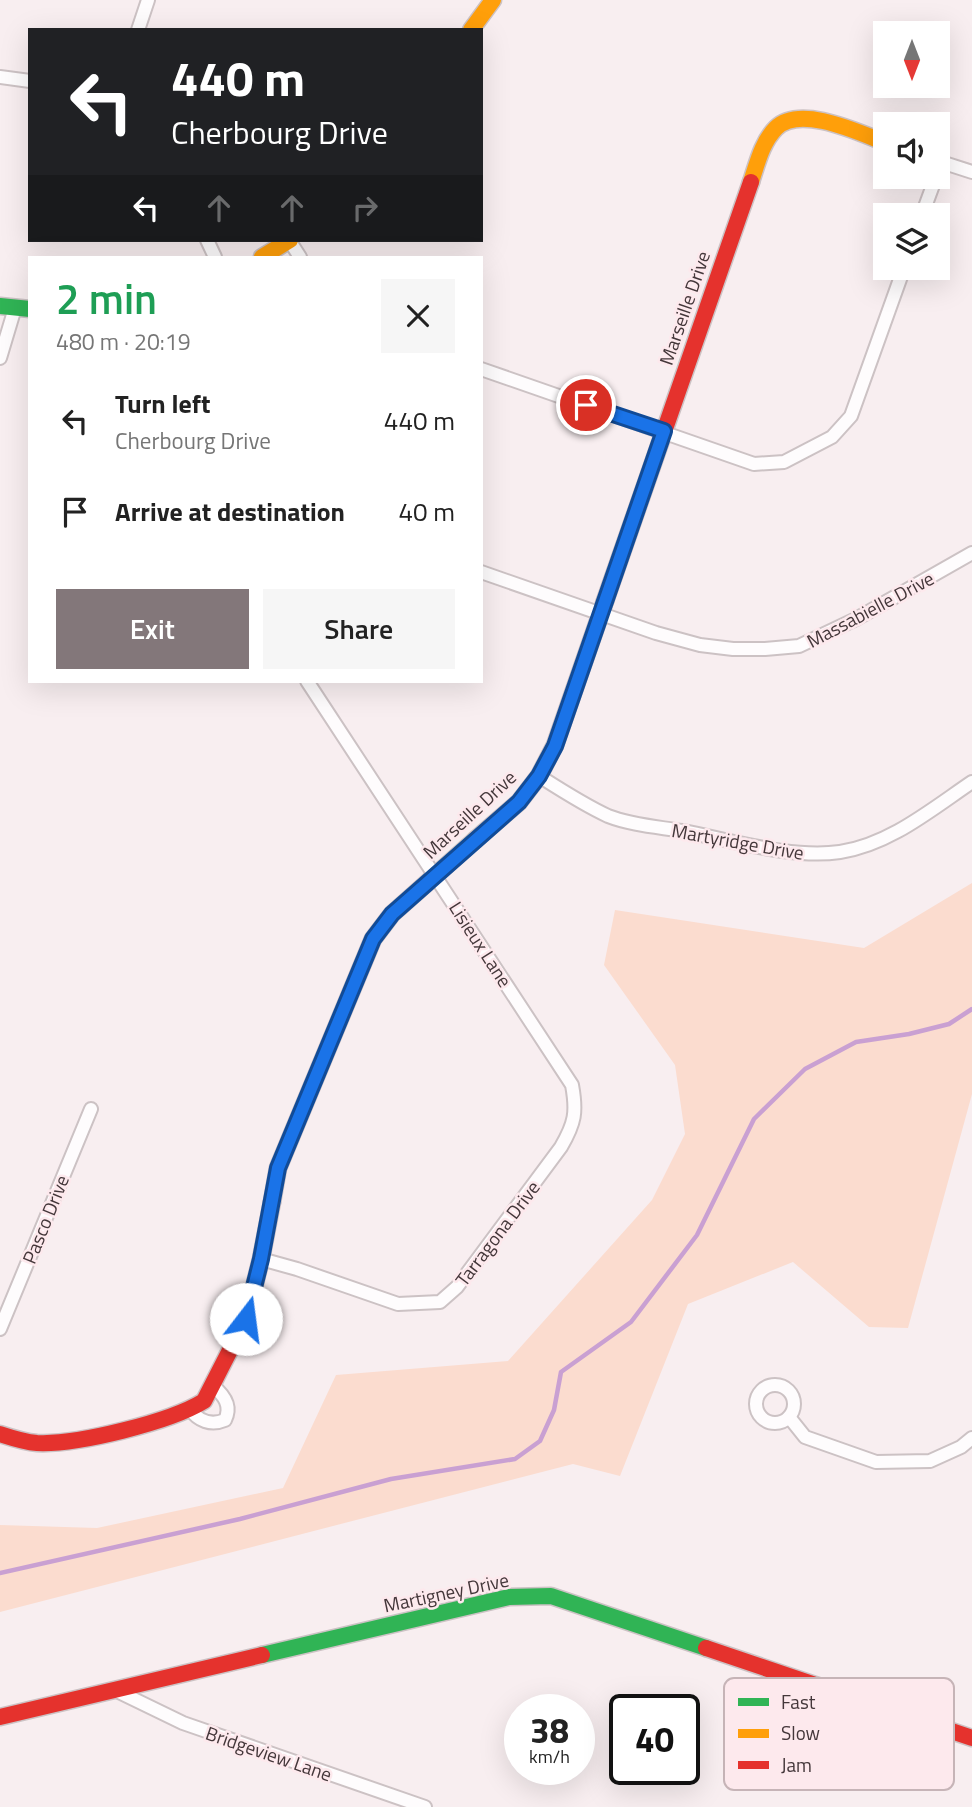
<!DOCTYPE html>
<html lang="en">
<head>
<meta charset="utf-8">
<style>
	body { margin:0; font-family:"Titillium Web",sans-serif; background:#f6f6f6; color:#222; height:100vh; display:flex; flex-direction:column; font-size:26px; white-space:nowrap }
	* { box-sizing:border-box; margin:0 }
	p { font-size:23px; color:#767676 }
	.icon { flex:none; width:38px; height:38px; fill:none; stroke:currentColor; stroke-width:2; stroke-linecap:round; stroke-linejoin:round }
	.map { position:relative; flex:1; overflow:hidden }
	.details { position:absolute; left:28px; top:256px; width:455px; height:427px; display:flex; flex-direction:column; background:#fff; border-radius:0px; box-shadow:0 7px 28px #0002 }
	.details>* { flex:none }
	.top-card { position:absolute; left:28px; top:28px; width:455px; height:214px; border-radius:0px; box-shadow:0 7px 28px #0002; background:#202124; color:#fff; overflow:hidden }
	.needle { width:46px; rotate:180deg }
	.fabs { position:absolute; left:873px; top:21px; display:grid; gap:14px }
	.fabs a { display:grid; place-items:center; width:77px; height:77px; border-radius:0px; background:#fff; box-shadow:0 7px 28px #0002; font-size:35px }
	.speed { position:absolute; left:504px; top:1694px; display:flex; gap:14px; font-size:35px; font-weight:700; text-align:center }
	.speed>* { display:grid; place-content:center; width:91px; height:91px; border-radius:50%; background:#fff; box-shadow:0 7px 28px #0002; line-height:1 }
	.speed small { font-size:18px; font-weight:400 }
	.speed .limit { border:4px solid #111; border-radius:10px; background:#fff; color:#111 }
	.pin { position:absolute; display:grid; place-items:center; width:60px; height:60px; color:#fff; margin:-30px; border:4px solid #fff; border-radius:50%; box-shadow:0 2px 7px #0007 }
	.me { position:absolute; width:77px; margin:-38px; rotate:15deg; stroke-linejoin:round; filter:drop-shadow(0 0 5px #0008) }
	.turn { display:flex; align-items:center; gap:24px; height:147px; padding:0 28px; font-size:32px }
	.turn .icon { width:91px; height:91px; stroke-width:2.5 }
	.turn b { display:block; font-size:49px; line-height:60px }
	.lanes { display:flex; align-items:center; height:66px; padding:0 28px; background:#0003; justify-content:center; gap:35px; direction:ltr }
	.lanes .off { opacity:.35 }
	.round { display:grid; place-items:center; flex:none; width:74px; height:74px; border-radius:0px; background:#f6f6f6 }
	.summary { display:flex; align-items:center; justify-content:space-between; height:119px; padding:0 28px }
	h1 { font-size:42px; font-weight:600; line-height:52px; color:#1e9e55 }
	.primary-button { display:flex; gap:14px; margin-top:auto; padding:14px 28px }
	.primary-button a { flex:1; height:80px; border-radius:0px; background:#83777a; color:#fff; font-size:28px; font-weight:600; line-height:80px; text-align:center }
	.primary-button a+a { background:#f6f6f6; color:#222 }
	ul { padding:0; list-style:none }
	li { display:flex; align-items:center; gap:21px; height:91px; padding:0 28px }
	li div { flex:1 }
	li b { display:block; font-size:26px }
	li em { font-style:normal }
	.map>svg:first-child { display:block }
	.green { fill:#fbdccf }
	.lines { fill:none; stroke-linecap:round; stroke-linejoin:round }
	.stream { stroke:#c9a0d2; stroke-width:4.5 }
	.street-casing { stroke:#ccc2c4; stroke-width:16 }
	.fast-casing { stroke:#ccc2c4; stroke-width:19 }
	.slow-casing { stroke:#ccc2c4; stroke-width:19 }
	.jam-casing { stroke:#ccc2c4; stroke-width:19 }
	.street { stroke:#fefcfd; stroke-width:12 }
	.fast { stroke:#30b455; stroke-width:16 }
	.slow { stroke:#ff9f0a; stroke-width:16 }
	.jam { stroke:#e5322d; stroke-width:16 }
	.route-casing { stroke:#114b97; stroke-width:18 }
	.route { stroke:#1a73e8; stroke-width:12 }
	.labels { text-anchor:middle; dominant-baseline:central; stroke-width:5; stroke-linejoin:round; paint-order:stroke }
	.street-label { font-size:19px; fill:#44373a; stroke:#fde9ed }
	.key { fill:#fde9ed; stroke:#c6b4b7; stroke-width:2 }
	.key-label { font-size:19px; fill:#44373a }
</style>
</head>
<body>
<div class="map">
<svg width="972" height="1807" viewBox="0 0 972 1807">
	<rect width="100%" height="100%" fill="#f8eef0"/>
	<path class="green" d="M 972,883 L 972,1094 L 908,1328 L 869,1327 L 793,1262 L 688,1304 L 620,1476 L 573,1464 L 0,1612 L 0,1525 L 97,1528 L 283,1488 L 336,1375 L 508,1361 L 652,1200 L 685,1134 L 675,1065 L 604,965 L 615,910 L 864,948 Z"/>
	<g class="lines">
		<path class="stream" d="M 0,1573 L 240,1519 L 391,1479 L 515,1459 L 540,1441 L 554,1410 L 561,1372 L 631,1322 L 697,1235 L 754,1119 L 805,1069 L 856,1042 L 909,1034 L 949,1024 L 972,1009"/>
		<g class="street-casing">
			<g id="street">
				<path d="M 138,30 L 148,0"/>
				<path d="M 0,77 L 30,81"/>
				<path d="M 938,161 L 972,172"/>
				<path d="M 922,215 L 936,177"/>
				<path d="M 207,240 L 215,257"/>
				<path d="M 289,240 L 300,257"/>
				<path d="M 0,358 L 15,308"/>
				<path d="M 481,369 L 754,464 L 784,462 L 832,437 L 851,416 L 904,268"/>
				<path d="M 481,572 L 656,633 L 700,645 L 733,649 L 765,649 L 799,646 L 856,619 L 972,553"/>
				<path d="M 539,776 C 561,790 584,805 608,816 C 631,825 658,827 682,831 C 731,840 791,859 840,852 C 889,845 932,809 972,782"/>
				<path d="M 261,1259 L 297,1269 L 398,1304 L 440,1302 L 457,1287 L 561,1147 C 575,1123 577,1112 572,1085 L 307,681"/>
				<path d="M 0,1329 L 91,1109"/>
				<circle cx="775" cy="1404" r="19"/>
				<path d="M 189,1408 C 198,1421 211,1426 225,1420 C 232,1406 224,1395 213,1386"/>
				<path d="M 789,1417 L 805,1437 L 876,1462 L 930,1461 L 961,1447 L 972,1438"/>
				<path d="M 117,1691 L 183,1723 L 425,1807"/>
			</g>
		</g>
		<g class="fast-casing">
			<g id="fast">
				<path d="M 0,306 L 30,309"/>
				<path d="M 272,1202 L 278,1168 L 373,939 L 392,914 L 475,840"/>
				<path d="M 262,1655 L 509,1597 L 551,1596 L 706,1648"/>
			</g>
		</g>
		<g class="slow-casing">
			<g id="slow">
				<path d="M 471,30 L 493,0"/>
				<path d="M 751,182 C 757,164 762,142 776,128 C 800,104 860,133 886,143"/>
				<path d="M 262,257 L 290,240"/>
				<path d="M 475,840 L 519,802 L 539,776 L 555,745 L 605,601"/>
			</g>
		</g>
		<g class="jam-casing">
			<g id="jam">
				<path d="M 605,601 L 751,182"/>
				<path d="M 0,1434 C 12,1438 24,1442 37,1443 C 77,1445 170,1422 204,1401 L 246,1319 L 261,1259 L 272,1202"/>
				<path d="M 706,1648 L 972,1738"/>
				<path d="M 0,1717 L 262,1655"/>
			</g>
		</g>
		<use href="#street" class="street"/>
		<use href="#fast" class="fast"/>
		<use href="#slow" class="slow"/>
		<use href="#jam" class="jam"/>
	</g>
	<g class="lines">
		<g class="route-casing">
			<path id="route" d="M 246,1319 L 261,1259 L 278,1168 L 373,939 L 392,914 L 519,802 L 539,776 L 555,746 L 664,431 L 586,405"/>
		</g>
		<use href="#route" class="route"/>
	</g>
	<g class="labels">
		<g class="street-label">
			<text transform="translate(684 308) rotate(-71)">Marseille Drive</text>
			<text transform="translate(870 609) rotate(-28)">Massabielle Drive</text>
			<text transform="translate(469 814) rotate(-43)">Marseille Drive</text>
			<text transform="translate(738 841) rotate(10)">Martyridge Drive</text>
			<text transform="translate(481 944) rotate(57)">Lisieux Lane</text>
			<text transform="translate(45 1219) rotate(-68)">Pasco Drive</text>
			<text transform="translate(497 1233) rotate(-53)">Tarragona Drive</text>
			<text transform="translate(446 1592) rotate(-12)">Martigney Drive</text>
			<text transform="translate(269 1753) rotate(19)">Bridgeview Lane</text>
		</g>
	</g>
	<rect x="724" y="1678" width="230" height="112" rx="10" class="key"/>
	<rect x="738" y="1698" width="31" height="8" fill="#30b455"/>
	<rect x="738" y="1729" width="31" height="9" fill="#ff9f0a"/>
	<rect x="738" y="1761" width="31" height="8" fill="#e5322d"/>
	<g class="key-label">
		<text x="781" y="1709">Fast</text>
		<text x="781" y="1740">Slow</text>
		<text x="781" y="1772">Jam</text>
	</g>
</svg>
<div class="fabs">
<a><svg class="needle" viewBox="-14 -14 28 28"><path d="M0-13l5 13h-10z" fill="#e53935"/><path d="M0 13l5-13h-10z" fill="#767676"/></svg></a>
<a><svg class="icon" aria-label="sound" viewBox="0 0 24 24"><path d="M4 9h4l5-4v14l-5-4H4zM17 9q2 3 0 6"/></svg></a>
<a><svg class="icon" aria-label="layers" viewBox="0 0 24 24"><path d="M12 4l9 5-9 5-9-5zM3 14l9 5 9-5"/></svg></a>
</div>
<div class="speed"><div>38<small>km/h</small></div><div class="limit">40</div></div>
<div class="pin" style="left:586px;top:405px;background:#d93025"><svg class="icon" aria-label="arrive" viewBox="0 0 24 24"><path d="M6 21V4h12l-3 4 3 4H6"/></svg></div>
<svg class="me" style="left:246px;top:1319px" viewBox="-20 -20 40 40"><circle r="19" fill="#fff"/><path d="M0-13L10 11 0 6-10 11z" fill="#1a73e8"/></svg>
<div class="top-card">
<div class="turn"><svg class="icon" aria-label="left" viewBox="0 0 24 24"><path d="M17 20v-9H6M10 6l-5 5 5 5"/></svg><div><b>440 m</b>Cherbourg Drive</div></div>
<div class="lanes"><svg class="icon" aria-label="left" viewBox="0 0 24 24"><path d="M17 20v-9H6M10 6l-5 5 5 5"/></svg><svg class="icon off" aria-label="ahead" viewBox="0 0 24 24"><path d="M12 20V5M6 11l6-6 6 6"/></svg><svg class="icon off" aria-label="ahead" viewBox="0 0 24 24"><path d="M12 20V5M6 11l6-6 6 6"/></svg><svg class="icon off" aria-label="right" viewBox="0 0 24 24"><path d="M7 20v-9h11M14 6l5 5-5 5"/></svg></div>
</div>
<section class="details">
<div class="summary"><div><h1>2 min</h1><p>480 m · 20:19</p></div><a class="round"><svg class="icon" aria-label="close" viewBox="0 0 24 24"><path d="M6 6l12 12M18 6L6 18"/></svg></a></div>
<ul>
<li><svg class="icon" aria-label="left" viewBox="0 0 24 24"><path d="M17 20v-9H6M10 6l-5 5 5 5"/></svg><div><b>Turn left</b><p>Cherbourg Drive</p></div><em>440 m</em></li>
<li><svg class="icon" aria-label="arrive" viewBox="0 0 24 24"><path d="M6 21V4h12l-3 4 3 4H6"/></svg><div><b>Arrive at destination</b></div><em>40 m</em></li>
</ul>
<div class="primary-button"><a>Exit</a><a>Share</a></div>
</section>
</div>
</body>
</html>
